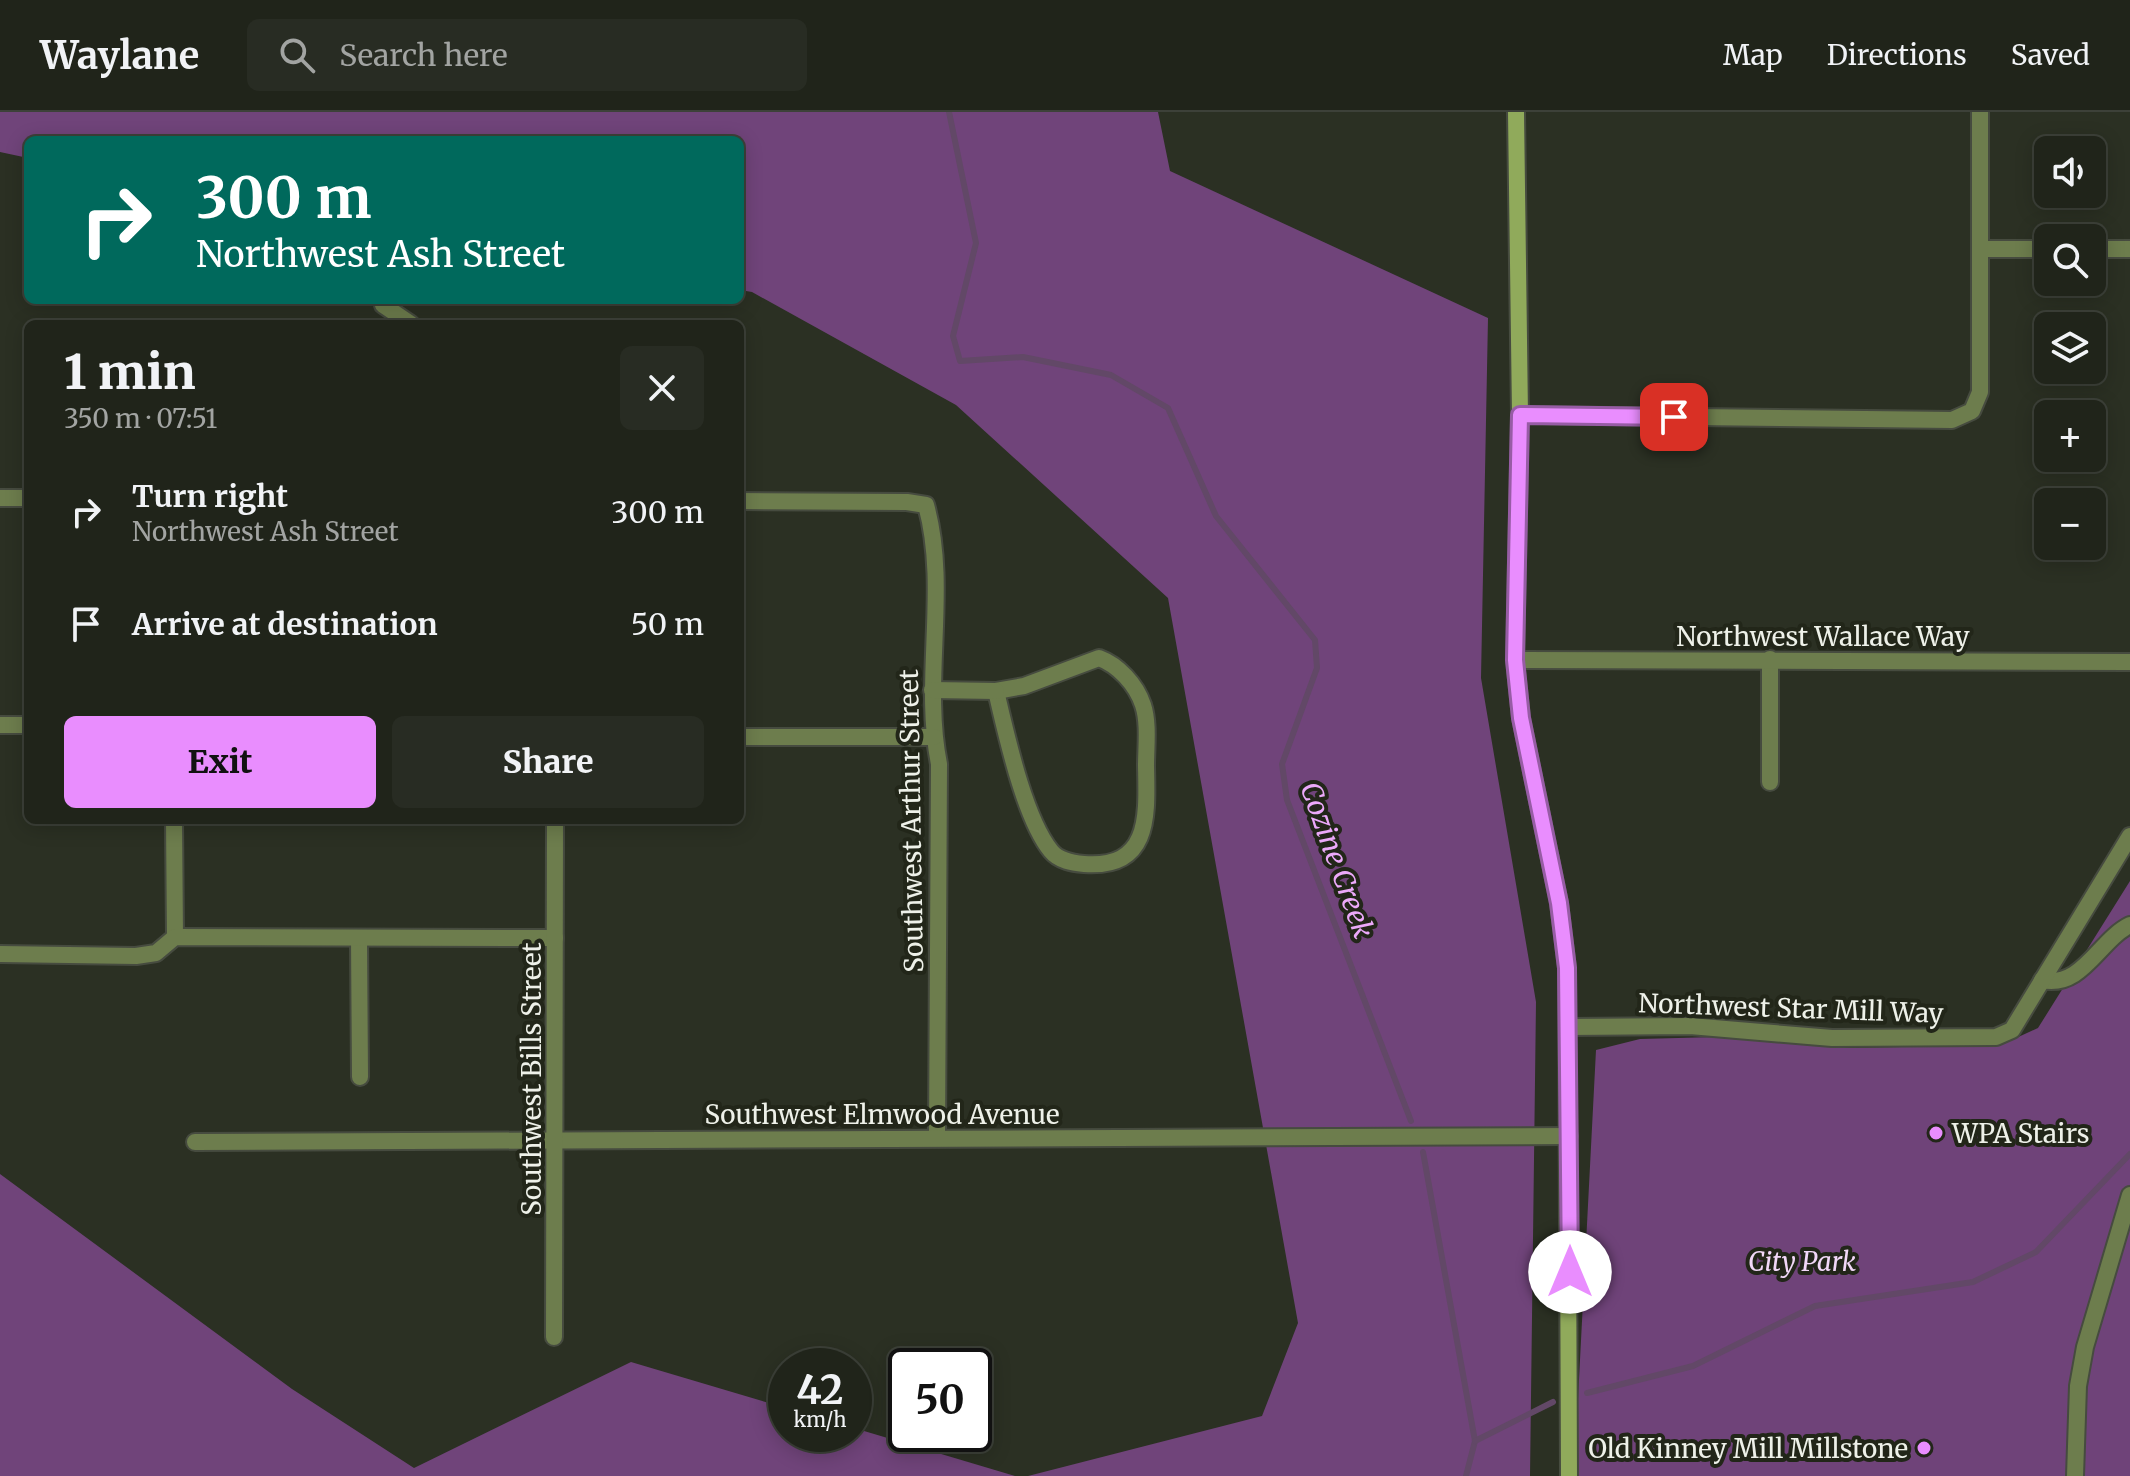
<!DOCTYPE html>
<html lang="en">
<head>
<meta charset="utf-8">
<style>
	body { margin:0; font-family:Merriweather,serif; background:#282c23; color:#f1f3f6; height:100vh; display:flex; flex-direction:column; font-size:30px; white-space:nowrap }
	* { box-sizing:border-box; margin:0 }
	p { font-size:26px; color:#a2a4a2 }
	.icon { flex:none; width:44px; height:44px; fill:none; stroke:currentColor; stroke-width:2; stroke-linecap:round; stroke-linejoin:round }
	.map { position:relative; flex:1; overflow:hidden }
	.details { position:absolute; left:24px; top:208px; width:720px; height:504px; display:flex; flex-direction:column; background:#20241a; border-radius:12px; box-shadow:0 4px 20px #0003,0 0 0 2px #3d4139 }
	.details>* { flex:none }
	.banner { position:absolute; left:24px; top:24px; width:720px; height:168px; border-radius:12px; box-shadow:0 4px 20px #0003,0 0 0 2px #3d4139; background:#00695c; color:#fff; overflow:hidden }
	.tools { position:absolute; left:2034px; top:24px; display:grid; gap:16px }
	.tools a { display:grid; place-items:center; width:72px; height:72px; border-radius:12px; background:#20241a; box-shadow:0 4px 20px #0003,0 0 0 2px #3d4139; font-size:40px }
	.speed { position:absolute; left:768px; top:1236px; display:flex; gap:16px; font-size:40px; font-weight:700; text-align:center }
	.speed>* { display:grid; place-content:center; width:104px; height:104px; border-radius:50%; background:#20241a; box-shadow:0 4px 20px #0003,0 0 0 2px #3d4139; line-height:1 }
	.speed small { font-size:20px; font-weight:400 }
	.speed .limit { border:4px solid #111; border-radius:12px; background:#fff; color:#111 }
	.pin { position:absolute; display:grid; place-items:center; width:68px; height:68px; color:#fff; margin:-34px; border-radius:16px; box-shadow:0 4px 12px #0006 }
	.me { position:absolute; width:88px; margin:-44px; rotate:0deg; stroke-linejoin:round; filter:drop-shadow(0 0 6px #0008) }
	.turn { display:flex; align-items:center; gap:28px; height:168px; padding:0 40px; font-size:36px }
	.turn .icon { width:104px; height:104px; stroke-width:2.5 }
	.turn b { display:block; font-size:56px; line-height:68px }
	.round { display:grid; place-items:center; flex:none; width:84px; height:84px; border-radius:12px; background:#282c23 }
	.summary { display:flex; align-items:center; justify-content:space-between; height:136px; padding:0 40px }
	h1 { font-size:48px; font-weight:800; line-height:60px }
	.primary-button { display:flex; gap:16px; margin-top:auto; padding:16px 40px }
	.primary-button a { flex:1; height:92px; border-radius:12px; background:#e98dfe; color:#111; font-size:32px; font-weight:800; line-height:92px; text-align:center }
	.primary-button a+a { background:#282c23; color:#f1f3f6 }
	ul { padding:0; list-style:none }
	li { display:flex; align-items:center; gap:24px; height:112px; padding:0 40px }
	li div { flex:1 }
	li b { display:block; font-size:30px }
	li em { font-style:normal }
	header { display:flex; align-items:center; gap:48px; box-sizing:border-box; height:112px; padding:0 40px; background:#20241a; border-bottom:2px solid #3d4139 }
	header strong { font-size:38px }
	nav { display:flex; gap:44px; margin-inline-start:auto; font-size:28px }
	.search { width:560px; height:72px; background:#282c23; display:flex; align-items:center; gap:20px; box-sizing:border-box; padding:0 28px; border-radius:12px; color:#a2a4a2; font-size:30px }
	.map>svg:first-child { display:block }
	.green { fill:#6f4379 }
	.forest { fill:#70447a }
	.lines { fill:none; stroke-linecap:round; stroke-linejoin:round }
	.stream { stroke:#624867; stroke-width:6 }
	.minor-casing { stroke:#464b3f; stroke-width:20 }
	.tertiary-casing { stroke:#464b3f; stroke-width:20 }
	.secondary-casing { stroke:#464b3f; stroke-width:20 }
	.minor { stroke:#6d7d4d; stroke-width:16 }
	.tertiary { stroke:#6d7d4d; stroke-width:16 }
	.secondary { stroke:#90aa5b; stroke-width:16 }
	.route-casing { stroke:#975ca5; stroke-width:20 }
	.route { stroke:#e98dfe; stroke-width:14 }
	.poi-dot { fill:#e98dfe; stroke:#222619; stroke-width:3 }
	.labels { text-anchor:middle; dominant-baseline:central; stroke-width:8; stroke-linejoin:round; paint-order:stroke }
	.street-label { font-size:26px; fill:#eef1e9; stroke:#222619 }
	.poi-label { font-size:26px; fill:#eef1e9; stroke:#222619; text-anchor:start }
	.park-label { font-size:26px; font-style:italic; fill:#f2d8f8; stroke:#222619 }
	.water-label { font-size:28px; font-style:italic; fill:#eca9fa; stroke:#222619 }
</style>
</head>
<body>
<header>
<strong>Waylane</strong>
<div class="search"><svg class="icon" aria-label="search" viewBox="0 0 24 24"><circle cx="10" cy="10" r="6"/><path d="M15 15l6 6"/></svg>Search here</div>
<nav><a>Map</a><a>Directions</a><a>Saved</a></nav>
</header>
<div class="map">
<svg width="2130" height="1364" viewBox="0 0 2130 1364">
	<rect width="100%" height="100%" fill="#2b3023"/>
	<path class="green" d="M 2130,769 L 2130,1364 L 1574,1364 L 1596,938 L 1640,927 L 1716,925 L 1851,936 L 2001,933 L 2038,916 Z"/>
	<g class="forest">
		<path d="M 0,0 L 1158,0 L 1170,59 L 1488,206 L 1481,566 L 1536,890 L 1530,1364 L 1028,1364 L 1262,1304 L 1298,1211 L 1168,486 L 956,293 L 752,180 L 740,178 L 740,28 L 28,28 L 28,46 L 0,40 Z"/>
		<path d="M 0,1062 L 292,1277 L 414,1356 L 631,1250 L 786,1296 L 786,1322 L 854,1322 L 854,1316 L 1015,1364 L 0,1364 Z"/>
	</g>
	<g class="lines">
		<g class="stream">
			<path d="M 949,0 L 976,131 L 953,224 L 960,249 L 1023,245 L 1111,263 L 1168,296 L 1216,404 L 1315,528 L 1317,556 L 1282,652 L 1287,688 L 1411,1009"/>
			<path d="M 1423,1040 L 1475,1329 L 1466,1364"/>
			<path d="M 1587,1281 L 1693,1254 L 1815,1194 L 1973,1170 L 2036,1140 L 2130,1042"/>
			<path d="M 1475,1329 L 1553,1290"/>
		</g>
		<g class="minor-casing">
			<g id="minor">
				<path d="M 1980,137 L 2048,137"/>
				<path d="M 2092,137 L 2130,137"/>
				<path d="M 383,193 L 411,212"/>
				<path d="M 1520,303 L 1952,308 L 1972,299 L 1980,280 L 1980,0"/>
				<path d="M 0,386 L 28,386"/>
				<path d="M 740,389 L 907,390 L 926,393 C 949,476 922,568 939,652 L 937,1025"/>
				<path d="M 1099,546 C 1118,553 1136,572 1143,593 C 1149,611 1146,635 1146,654 C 1147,703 1151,757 1084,752 C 1073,751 1059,749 1051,739 C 1024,706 1006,621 996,579 L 1024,574 Z"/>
				<path d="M 1770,547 L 1770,670"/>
				<path d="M 1515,548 L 2130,550"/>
				<path d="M 932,578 L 996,579"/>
				<path d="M 0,613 L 28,613"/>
				<path d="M 740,625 L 934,625"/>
				<path d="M 174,708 L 175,825"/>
				<path d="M 359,826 L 360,965"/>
				<path d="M 0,842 L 136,844 L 156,841 L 175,825 L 555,826"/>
				<path d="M 2042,868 C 2082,877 2099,828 2130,813"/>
				<path d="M 195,1030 L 1569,1024"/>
				<path d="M 554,1225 L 555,708"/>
				<path d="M 2075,1364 L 2078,1274 L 2085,1235 L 2130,1083"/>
			</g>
		</g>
		<g class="tertiary-casing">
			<path id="tertiary" d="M 1568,915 L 1690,914 L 1832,926 L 1996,925 L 2012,918 L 2130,724"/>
		</g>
		<g class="secondary-casing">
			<path id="secondary" d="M 1516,0 L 1520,303 L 1515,548 L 1521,606 L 1559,791 L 1567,856 L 1569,1364"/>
		</g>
		<use href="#minor" class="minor"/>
		<use href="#tertiary" class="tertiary"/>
		<use href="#secondary" class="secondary"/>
	</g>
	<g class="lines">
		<g class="route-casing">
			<path id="route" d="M 1570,1160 L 1567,856 L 1559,791 L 1521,606 L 1515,548 L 1520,303 L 1674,305"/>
		</g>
		<use href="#route" class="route"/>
	</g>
	<g class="poi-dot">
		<circle cx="1936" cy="1021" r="8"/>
		<circle cx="1924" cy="1336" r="8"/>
	</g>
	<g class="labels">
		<g class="street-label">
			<text x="1823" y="524">Northwest Wallace Way</text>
			<text transform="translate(911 709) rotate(-91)">Southwest Arthur Street</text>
			<text transform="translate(1791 896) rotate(2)">Northwest Star Mill Way</text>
			<text transform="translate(531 967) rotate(-90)">Southwest Bills Street</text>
			<text x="882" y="1002">Southwest Elmwood Avenue</text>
		</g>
		<g class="poi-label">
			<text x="1952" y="1021">WPA Stairs</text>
			<text x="1908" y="1336" text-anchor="end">Old Kinney Mill Millstone</text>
		</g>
		<g class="park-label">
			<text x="1802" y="1149">City Park</text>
		</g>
		<g class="water-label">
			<text transform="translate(1337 748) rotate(70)">Cozine Creek</text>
		</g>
	</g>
</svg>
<div class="tools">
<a><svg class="icon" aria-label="sound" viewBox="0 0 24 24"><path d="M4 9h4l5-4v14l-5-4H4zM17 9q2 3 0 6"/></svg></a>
<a><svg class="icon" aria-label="search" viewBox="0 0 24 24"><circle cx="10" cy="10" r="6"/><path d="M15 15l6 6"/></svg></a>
<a><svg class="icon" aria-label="layers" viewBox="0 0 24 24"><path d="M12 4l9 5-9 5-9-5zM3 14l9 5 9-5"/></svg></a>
<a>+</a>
<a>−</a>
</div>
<div class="speed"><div>42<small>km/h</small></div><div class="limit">50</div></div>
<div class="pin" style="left:1674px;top:305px;background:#d93025"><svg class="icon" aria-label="arrive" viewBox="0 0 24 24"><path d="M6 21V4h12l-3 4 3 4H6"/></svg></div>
<svg class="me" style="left:1570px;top:1160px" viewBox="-20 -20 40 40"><circle r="19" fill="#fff"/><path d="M0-13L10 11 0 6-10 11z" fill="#e98dfe"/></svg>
<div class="banner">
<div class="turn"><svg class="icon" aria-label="right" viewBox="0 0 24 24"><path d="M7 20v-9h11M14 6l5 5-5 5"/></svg><div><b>300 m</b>Northwest Ash Street</div></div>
</div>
<section class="details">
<div class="summary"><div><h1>1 min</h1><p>350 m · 07:51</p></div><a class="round"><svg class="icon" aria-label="close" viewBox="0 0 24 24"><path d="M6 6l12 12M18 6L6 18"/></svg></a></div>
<ul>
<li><svg class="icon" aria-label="right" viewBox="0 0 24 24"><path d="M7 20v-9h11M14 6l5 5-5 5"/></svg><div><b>Turn right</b><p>Northwest Ash Street</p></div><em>300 m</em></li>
<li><svg class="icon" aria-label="arrive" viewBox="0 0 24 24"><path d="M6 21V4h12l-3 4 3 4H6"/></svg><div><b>Arrive at destination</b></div><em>50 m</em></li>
</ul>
<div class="primary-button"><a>Exit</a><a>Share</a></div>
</section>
</div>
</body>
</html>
